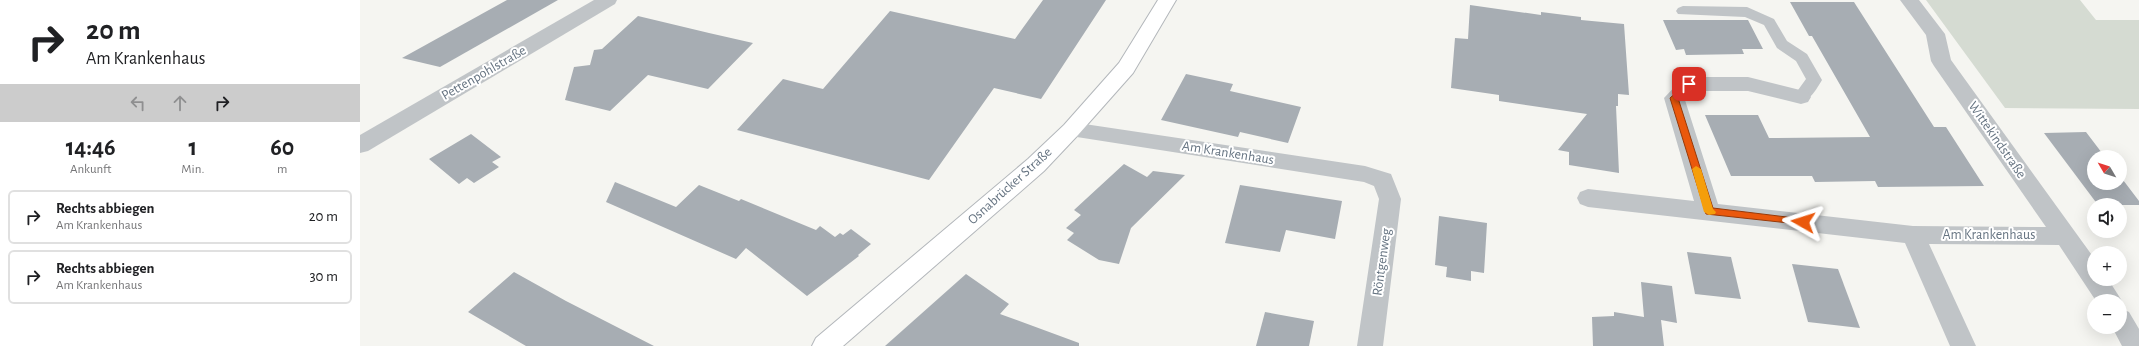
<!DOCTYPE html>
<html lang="de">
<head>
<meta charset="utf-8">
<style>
	body { margin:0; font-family:"Alegreya Sans",sans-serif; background:#f6f6f6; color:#202124; height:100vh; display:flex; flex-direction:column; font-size:15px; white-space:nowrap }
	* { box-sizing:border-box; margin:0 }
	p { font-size:13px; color:#757577 }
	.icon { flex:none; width:22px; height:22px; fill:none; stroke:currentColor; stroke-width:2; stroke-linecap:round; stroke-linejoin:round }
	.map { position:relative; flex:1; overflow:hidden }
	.drawer { display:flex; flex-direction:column; background:#fff; width:360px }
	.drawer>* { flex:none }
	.banner { background:#fff; color:#202124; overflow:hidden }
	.needle { width:26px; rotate:309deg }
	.fabs { position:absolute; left:1727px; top:150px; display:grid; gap:8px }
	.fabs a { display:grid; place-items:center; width:40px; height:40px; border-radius:50%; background:#fff; box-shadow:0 4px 16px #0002; font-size:20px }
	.pin { position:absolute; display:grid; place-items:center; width:34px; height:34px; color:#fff; margin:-17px; border-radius:8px; box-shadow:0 2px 6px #0006 }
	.me { position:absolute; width:44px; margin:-22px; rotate:276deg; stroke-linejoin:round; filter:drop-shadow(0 0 3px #0008) }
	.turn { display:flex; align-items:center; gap:14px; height:84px; padding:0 20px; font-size:18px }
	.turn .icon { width:52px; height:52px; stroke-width:2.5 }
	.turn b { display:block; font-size:28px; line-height:34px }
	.lanes { display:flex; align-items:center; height:38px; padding:0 20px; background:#0003; justify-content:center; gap:20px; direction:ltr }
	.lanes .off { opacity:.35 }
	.eta { display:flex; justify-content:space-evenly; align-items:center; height:68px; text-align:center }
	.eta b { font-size:24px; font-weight:700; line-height:28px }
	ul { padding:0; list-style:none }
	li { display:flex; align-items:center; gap:12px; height:54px; margin:0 8px 6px; padding:0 12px; border:2px solid #e0e0e0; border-radius:6px }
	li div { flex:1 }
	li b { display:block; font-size:15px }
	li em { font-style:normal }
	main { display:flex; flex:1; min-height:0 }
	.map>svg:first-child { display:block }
	.green { fill:#d5dbd2 }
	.building { fill:#a7adb3 }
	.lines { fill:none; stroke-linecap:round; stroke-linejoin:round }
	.secondary-casing { stroke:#b3b7bb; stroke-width:2 }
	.lane { fill:#c0c4c7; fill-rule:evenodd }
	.street { fill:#c0c4c7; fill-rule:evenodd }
	.secondary { fill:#fff; fill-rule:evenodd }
	.route { fill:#ea580c; stroke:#983908 }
	.slow { fill:#f59e0b }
	.labels { text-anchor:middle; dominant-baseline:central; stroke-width:4; stroke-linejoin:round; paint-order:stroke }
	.street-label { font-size:14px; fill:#657381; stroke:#fff }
</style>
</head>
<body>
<main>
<section class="drawer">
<div class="banner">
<div class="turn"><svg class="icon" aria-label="right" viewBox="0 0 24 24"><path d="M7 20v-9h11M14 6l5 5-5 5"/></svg><div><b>20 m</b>Am Krankenhaus</div></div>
<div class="lanes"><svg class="icon off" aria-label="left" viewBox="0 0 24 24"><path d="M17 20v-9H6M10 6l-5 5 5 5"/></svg><svg class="icon off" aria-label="ahead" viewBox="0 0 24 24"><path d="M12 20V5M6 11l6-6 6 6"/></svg><svg class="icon" aria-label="right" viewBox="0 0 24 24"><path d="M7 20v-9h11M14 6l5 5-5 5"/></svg></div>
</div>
<div class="eta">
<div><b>14:46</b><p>Ankunft</p></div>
<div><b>1</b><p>Min.</p></div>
<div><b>60</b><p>m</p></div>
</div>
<ul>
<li><svg class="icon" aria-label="right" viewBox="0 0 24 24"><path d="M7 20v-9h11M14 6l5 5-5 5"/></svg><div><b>Rechts abbiegen</b><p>Am Krankenhaus</p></div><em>20 m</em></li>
<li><svg class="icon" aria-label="right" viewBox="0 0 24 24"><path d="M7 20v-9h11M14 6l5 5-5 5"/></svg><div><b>Rechts abbiegen</b><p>Am Krankenhaus</p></div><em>30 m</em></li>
</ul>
</section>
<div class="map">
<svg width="1779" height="346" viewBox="0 0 1779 346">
	<rect width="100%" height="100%" fill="#f5f5f1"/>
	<path class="green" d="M 1566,0 L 1720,0 L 1736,20 L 1779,20 L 1779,109 L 1645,108 Z"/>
	<g class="building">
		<path d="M 147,0 L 198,0 L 80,67 L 42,58 Z"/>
		<path d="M 683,0 L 746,0 L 681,99 L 634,88 L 569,180 L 377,130 L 423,79 L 463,89 L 530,11 L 655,39 Z"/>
		<path d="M 1430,2 L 1494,2 L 1574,127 L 1586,127 L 1624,186 L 1518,187 L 1515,181 L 1455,182 L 1452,176 L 1371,176 L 1345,115 L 1398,115 L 1409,138 L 1510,137 L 1452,36 L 1449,36 Z"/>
		<path d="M 1110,5 L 1181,15 L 1181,12 L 1221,17 L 1221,20 L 1264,24 L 1269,95 L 1258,94 L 1258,106 L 1256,106 L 1259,173 L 1209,165 L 1209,152 L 1198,150 L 1227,114 L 1139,101 L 1139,95 L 1091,88 L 1095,38 L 1108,39 Z"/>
		<path d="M 278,16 L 349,33 L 393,43 L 348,89 L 288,75 L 250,111 L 205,100 L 214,67 L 230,65 L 234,50 L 242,49 Z"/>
		<path d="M 1303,20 L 1388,20 L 1403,49 L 1382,49 L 1384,54 L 1326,55 L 1324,49 L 1316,50 Z"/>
		<path d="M 826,74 L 873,84 L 870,91 L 941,107 L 928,143 L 880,132 L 878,137 L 801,120 Z"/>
		<path d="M 1726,132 L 1745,157 L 1734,157 L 1734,183 L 1760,183 L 1760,176 L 1779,201 L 1779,205 L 1738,205 L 1684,133 Z"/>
		<path d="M 111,134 L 141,157 L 132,162 L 139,167 L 114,183 L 107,178 L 99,184 L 69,159 Z"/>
		<path d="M 764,164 L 787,177 L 793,171 L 825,175 L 771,228 L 759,264 L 739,260 L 707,240 L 714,233 L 706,228 L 721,215 L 714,210 Z"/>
		<path d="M 255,182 L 316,207 L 339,185 L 379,201 L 381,199 L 456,230 L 460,226 L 475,237 L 480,233 L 483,235 L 491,229 L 511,244 L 498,255 L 499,256 L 447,296 L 386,248 L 376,259 L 246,202 Z"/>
		<path d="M 880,185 L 982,201 L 975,239 L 926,230 L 920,252 L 865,243 Z"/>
		<path d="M 1079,216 L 1127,223 L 1124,273 L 1111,271 L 1111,281 L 1086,277 L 1087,267 L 1075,265 Z"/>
		<path d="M 1327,252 L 1371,257 L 1381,299 L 1335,294 Z"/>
		<path d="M 1432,264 L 1478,269 L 1500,328 L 1448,322 Z"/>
		<path d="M 154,272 L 206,301 L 294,346 L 166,346 L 108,312 Z"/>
		<path d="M 606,274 L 649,304 L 640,314 L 719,343 L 719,346 L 525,346 Z"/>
		<path d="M 1281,282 L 1312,286 L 1317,323 L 1301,320 L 1304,346 L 1233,346 L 1232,317 L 1254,316 L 1254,312 L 1284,317 Z"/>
		<path d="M 905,312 L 954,321 L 949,346 L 896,346 Z"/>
	</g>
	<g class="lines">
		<g class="secondary-casing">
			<path id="secondary" d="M 798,0 L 816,0 L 773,73 L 718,135 L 684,171 L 483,346 L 452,346 L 456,338 L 668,159 L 704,125 L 759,63 Z"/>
		</g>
		<path class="lane" d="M 1323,6 L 1387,7 L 1414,19 L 1427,41 L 1447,54 L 1462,80 C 1456,90 1448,105 1435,101 L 1433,97 L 1446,79 L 1436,61 L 1417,48 L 1404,25 L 1385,17 L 1318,14 L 1316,11 L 1318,8 Z"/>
		<g class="street">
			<path d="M 234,0 L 257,0 L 255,4 L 8,151 L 0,153 L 0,135 Z"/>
			<path d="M 1540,0 L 1559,0 L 1585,34 L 1591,60 L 1734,258 L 1734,279 L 1748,279 L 1762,301 L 1760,306 L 1760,301 L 1736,301 L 1699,245 L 1569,244 L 1616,346 L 1590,346 L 1545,243 L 1228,207 L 1220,204 L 1217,198 L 1220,192 L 1228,189 L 1334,201 L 1304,98 L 1322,79 L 1329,77 L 1388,77 L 1448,92 L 1451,97 L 1448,102 L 1441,104 L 1388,91 L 1334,91 L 1325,100 L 1358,204 L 1553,226 L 1686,227 L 1574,66 L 1571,61 L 1566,35 Z"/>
			<path d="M 711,122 L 1005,166 L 1031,174 L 1041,199 L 1023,346 L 997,346 L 1019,199 L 1014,186 L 1004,182 L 704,135 L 700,130 L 704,125 Z"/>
			<path d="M 1760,308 L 1769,312 L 1779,329 L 1779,346 L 1762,346 L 1752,327 L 1760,327 Z"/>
		</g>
		<use href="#secondary" class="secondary"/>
	</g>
	<path class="route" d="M 1329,81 L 1333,84 L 1318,98 L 1353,208 L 1443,219 L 1448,222 L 1447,225 L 1346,214 L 1310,98 Z"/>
	<path class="slow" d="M 1336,166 L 1341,169 L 1353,209 L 1356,212 L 1355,214 L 1349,215 L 1344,212 L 1332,169 Z"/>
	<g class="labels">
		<g class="street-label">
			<text transform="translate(124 73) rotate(-30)">Pettenpohlstraße</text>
			<text transform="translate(1637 140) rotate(55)">Wittekindstraße</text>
			<text transform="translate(868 153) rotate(9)">Am Krankenhaus</text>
			<text transform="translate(650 186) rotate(-42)">Osnabrücker Straße</text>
			<text x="1629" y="235">Am Krankenhaus</text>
			<text transform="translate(1022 262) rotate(-82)">Röntgenweg</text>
		</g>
	</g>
</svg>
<div class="fabs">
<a><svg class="needle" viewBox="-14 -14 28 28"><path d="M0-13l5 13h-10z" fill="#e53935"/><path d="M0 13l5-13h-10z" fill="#757577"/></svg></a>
<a><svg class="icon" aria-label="sound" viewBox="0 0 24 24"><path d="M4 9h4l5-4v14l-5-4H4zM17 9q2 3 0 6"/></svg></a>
<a>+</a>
<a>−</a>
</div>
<div class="pin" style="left:1329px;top:84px;background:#d93025"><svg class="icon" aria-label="arrive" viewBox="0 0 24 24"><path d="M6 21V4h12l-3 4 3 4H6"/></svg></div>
<svg class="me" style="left:1443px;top:222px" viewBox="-20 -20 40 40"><path d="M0-17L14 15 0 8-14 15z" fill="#ea580c" stroke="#fff" stroke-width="4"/></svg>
</div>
</main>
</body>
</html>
